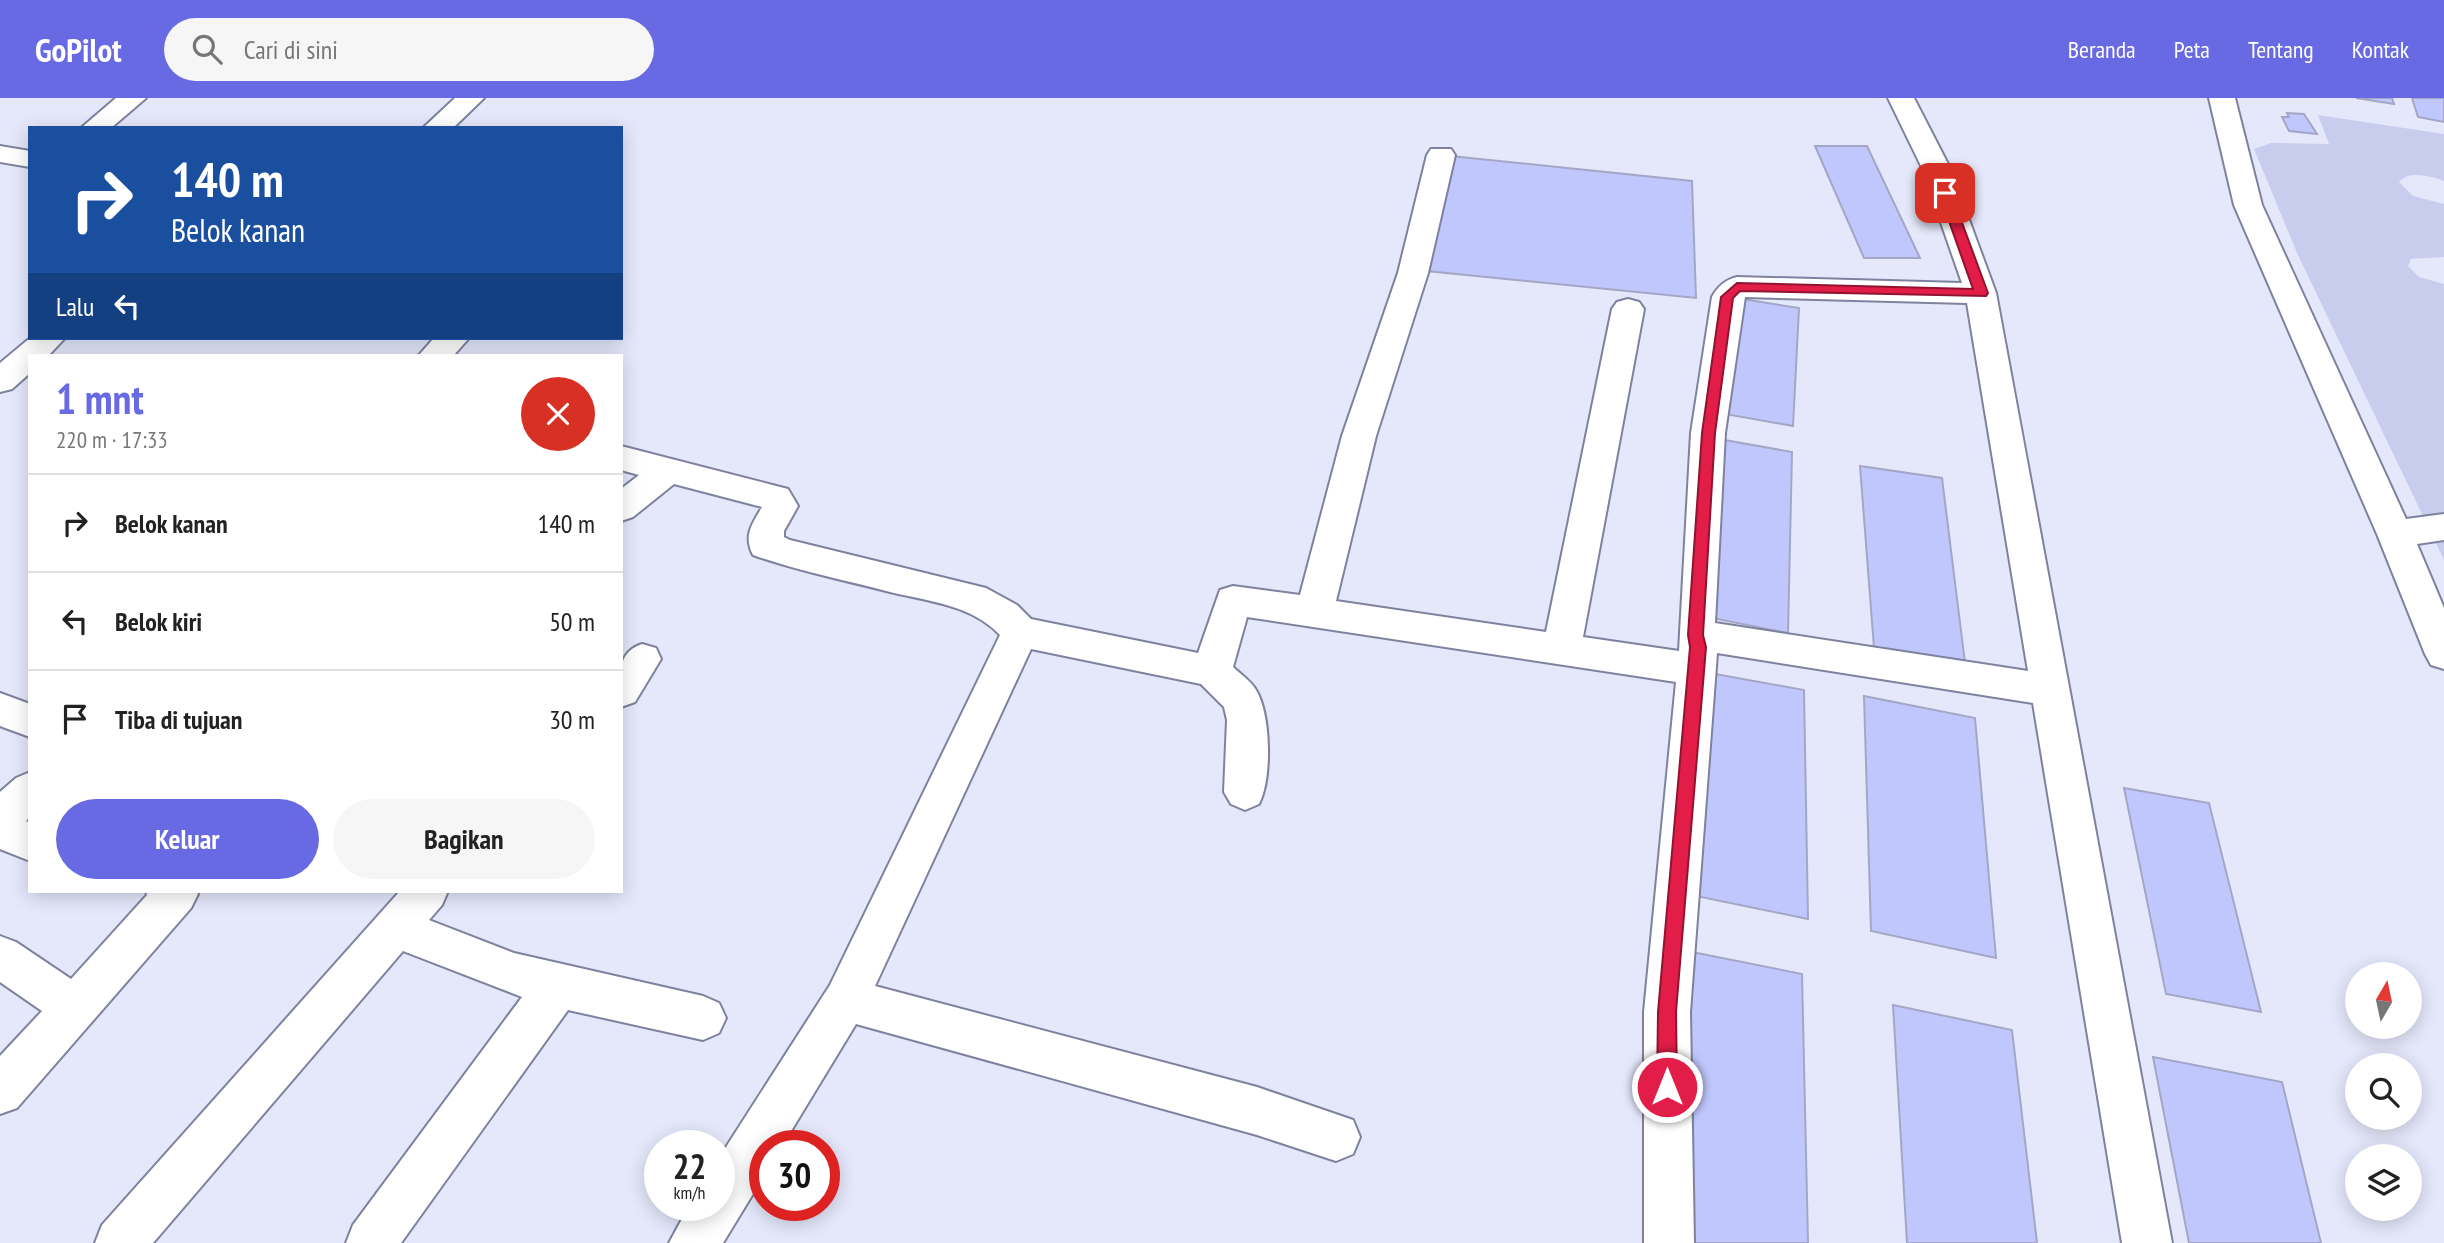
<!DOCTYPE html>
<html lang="id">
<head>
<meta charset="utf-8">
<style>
	body { margin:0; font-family:"PT Sans Narrow",sans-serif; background:#f6f6f6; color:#222; height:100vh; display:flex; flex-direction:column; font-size:26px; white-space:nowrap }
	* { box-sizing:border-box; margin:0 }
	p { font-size:23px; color:#767676 }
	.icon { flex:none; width:38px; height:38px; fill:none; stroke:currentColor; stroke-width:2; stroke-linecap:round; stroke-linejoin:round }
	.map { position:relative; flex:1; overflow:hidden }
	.drawer { position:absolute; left:28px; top:256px; width:595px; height:539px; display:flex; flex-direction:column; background:#fff; border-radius:0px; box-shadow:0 4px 18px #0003 }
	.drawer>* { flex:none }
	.guide { position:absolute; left:28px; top:28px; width:595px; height:214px; border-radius:0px; box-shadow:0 4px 18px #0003; background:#1a4fa0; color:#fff; overflow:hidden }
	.needle { width:46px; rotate:9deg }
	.tools { position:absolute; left:2345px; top:864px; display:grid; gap:14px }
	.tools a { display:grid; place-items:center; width:77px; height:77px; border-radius:50%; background:#fff; box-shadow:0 4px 18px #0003; font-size:35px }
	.speed { position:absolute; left:644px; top:1032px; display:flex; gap:14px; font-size:35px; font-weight:700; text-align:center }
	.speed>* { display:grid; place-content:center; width:91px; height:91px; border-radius:50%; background:#fff; box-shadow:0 4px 18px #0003; line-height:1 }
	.speed small { font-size:18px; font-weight:400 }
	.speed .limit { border:10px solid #d22; background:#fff; color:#111 }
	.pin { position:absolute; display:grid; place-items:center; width:60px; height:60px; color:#fff; margin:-30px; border-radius:14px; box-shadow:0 4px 10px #0006 }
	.me { position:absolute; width:77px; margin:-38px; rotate:0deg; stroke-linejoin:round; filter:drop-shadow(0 0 5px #0008) }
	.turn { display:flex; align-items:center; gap:24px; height:147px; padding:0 28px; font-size:32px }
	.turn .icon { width:91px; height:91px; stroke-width:2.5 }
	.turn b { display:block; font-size:49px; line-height:60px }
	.then { display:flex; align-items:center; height:66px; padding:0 28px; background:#0003; gap:14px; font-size:26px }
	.round { display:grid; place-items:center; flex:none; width:74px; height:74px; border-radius:37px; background:#f6f6f6 }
	.summary { display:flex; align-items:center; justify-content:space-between; height:119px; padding:0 28px }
	h1 { font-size:42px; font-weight:800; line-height:52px; color:#686ae3 }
	.action { display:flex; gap:14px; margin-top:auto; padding:14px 28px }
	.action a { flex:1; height:80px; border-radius:42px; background:#686ae3; color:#fff; font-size:28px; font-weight:800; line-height:80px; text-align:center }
	.action a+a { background:#f6f6f6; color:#222 }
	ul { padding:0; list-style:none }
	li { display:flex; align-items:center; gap:21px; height:98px; padding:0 28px; border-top:2px solid #e0e0e0 }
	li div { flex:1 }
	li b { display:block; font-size:26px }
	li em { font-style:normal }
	header { display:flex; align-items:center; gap:42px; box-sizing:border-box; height:98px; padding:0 35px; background:#686ae3; color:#fff }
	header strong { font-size:33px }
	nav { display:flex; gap:38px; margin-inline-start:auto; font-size:24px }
	.search { width:490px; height:63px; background:#f6f6f6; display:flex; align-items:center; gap:18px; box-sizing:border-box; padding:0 24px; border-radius:38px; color:#767676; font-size:26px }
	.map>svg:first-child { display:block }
	.green { fill:#c8cdee }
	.building { fill:#c0c7fd; stroke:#a3a7c5; stroke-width:2 }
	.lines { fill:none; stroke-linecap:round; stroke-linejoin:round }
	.minor-casing { stroke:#7e829e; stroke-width:4 }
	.minor { fill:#fff; fill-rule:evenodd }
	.route { fill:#e11d48; stroke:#92132f; stroke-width:2 }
</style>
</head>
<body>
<header>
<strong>GoPilot</strong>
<div class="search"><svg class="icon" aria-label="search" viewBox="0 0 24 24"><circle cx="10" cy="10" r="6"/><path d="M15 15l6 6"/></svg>Cari di sini</div>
<nav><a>Beranda</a><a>Peta</a><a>Tentang</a><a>Kontak</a></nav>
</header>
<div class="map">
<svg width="2444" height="1145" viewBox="0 0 2444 1145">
	<rect width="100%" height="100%" fill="#e5e8fb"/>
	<path class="green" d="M 2318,17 L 2444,36 L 2444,83 C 2431,78 2409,72 2399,84 L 2413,98 L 2444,106 L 2444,159 L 2411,161 L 2408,168 L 2419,179 L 2444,186 L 2444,462 L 2297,155 L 2254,51 L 2271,45 L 2329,46 Z"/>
	<g class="building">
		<path d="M 2356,0 L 2392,0 L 2394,6 Z"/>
		<path d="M 2412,0 L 2444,0 L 2444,24 L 2418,19 Z"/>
		<path d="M 2287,15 L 2304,16 L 2317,36 L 2289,33 L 2282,19 L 2289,19 Z"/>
		<path d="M 1815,48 L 1867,48 L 1920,160 L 1864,160 Z"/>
		<path d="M 1441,57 L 1692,83 L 1696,200 L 1427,173 Z"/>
		<path d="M 1736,200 L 1799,210 L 1793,328 L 1725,316 Z"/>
		<path d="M 1719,341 L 1792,354 L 1788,535 L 1707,519 Z"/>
		<path d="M 1860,368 L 1942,380 L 1965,565 L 1874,550 Z"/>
		<path d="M 1704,574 L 1804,592 L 1808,821 L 1696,798 Z"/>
		<path d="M 1864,598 L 1975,620 L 1996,860 L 1871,833 Z"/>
		<path d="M 2124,690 L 2209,705 L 2261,914 L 2166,896 Z"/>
		<path d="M 1692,854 L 1802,876 L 1808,1145 L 1683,1145 Z"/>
		<path d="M 1893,907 L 2012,932 L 2037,1145 L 1907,1145 Z"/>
		<path d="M 2153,959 L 2282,984 L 2321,1145 L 2189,1145 Z"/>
	</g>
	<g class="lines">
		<g class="minor-casing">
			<g id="minor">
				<path d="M 116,0 L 146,0 L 111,30 L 81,30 Z"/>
				<path d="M 455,0 L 484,0 L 453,30 L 423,30 Z"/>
				<path d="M 1888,0 L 1914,0 L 1950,70 L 1996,195 L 2172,1145 L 2122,1145 L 2033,605 L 1717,555 L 1690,914 L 1694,1145 L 1644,1145 L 1644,914 L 1676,584 L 1247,519 L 1233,569 C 1240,576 1251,583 1256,592 C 1271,617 1272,681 1259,706 L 1245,712 L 1231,706 L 1224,694 L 1227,622 L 1224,609 L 1201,586 L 1031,551 L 875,888 L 1257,989 L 1353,1022 L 1360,1039 L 1353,1056 L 1336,1063 L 1257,1037 L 856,926 L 782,1048 L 765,1048 L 765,1076 L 723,1145 L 669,1145 L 689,1108 L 719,1108 L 719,1060 L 830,887 L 1000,537 C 972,507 928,503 890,494 C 844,482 798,473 753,457 C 743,438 752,426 762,409 L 674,386 L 633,419 L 621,423 L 621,391 L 639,377 L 621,372 L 621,348 L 788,391 L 798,408 L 784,433 L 784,439 L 790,442 L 986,490 L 1017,507 L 1031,521 L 1198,555 L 1220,492 L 1233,488 L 1300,497 L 1342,338 L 1398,175 L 1427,57 L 1431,51 L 1451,51 L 1455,57 L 1428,175 L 1376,338 L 1336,503 L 1546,534 L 1612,211 L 1617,204 L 1628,201 L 1639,204 L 1644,211 L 1583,539 L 1679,553 L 1691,335 L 1712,199 C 1718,188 1725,182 1737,179 L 1962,185 L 1922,70 ZM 1745,199 L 1967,205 L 2028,573 L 1715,525 L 1725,335 Z"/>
				<path d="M 2209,0 L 2235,0 L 2262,107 L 2406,421 L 2444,416 L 2444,442 L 2417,446 L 2444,510 L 2444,571 L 2431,567 L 2425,556 L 2377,436 L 2234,107 Z"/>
				<path d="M 0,48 L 30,53 L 30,69 L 0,64 Z"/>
				<path d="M 30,240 L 65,240 L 49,257 L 30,257 L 30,275 L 12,291 L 0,294 L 0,265 Z"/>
				<path d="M 434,240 L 469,240 L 454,257 L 419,257 Z"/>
				<path d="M 642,546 L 656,550 L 661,561 L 635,604 L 621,609 C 621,583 614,555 642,546 Z"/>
				<path d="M 0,595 L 30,606 L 30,639 L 0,628 Z"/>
				<path d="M 30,674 L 30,719 L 26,723 L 30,725 L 30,763 L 0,751 L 0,694 L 16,680 Z"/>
				<path d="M 146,793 L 196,793 L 198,796 L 191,810 L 17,1010 L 0,1016 L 0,958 L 42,913 L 0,884 L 0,838 L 16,844 L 71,881 L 147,797 Z"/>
				<path d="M 400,793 L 448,793 L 442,807 L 429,822 L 514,855 L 703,898 L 719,905 L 726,920 L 719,935 L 703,942 L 568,912 L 401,1145 L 346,1145 L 353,1127 L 522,899 L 403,853 L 153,1145 L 95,1145 L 102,1127 Z"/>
			</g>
		</g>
		<use href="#minor" class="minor"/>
	</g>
	<path class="route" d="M 1945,92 L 1951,95 L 1988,195 L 1986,198 L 1740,193 L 1733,200 L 1715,335 L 1703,537 L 1706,549 L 1676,914 L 1677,989 L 1674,996 L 1667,999 L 1660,996 L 1657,989 L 1658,914 L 1690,549 L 1688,537 L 1702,335 L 1721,199 L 1737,185 L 1973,191 L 1939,95 Z"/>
</svg>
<div class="tools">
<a><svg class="needle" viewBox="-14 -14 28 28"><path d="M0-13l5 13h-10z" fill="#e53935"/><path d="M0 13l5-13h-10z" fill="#767676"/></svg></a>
<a><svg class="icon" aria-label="search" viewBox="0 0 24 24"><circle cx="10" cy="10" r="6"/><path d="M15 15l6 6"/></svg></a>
<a><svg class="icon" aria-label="layers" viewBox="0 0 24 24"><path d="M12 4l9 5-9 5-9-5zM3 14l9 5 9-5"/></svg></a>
</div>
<div class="speed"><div>22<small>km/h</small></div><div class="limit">30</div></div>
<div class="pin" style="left:1945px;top:95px;background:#d93025"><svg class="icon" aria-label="arrive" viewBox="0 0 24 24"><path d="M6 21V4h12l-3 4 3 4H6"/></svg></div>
<svg class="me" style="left:1667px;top:989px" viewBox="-20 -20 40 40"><circle r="17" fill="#e11d48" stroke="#fff" stroke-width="3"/><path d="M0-11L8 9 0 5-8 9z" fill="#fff"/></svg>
<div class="guide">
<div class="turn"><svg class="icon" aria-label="right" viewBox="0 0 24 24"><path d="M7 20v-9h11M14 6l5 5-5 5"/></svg><div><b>140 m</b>Belok kanan</div></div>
<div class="then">Lalu<svg class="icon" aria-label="left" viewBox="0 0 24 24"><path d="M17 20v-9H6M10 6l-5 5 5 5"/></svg></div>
</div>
<section class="drawer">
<div class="summary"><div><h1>1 mnt</h1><p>220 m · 17:33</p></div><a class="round" style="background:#d93025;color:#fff"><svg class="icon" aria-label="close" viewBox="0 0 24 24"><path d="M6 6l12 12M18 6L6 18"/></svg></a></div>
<ul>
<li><svg class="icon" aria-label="right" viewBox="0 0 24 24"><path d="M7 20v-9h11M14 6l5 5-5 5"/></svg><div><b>Belok kanan</b></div><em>140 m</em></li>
<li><svg class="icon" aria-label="left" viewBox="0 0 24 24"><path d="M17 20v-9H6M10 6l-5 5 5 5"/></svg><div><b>Belok kiri</b></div><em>50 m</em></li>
<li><svg class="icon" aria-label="arrive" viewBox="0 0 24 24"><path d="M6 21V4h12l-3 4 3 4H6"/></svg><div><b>Tiba di tujuan</b></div><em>30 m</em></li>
</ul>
<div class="action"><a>Keluar</a><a>Bagikan</a></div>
</section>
</div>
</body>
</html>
